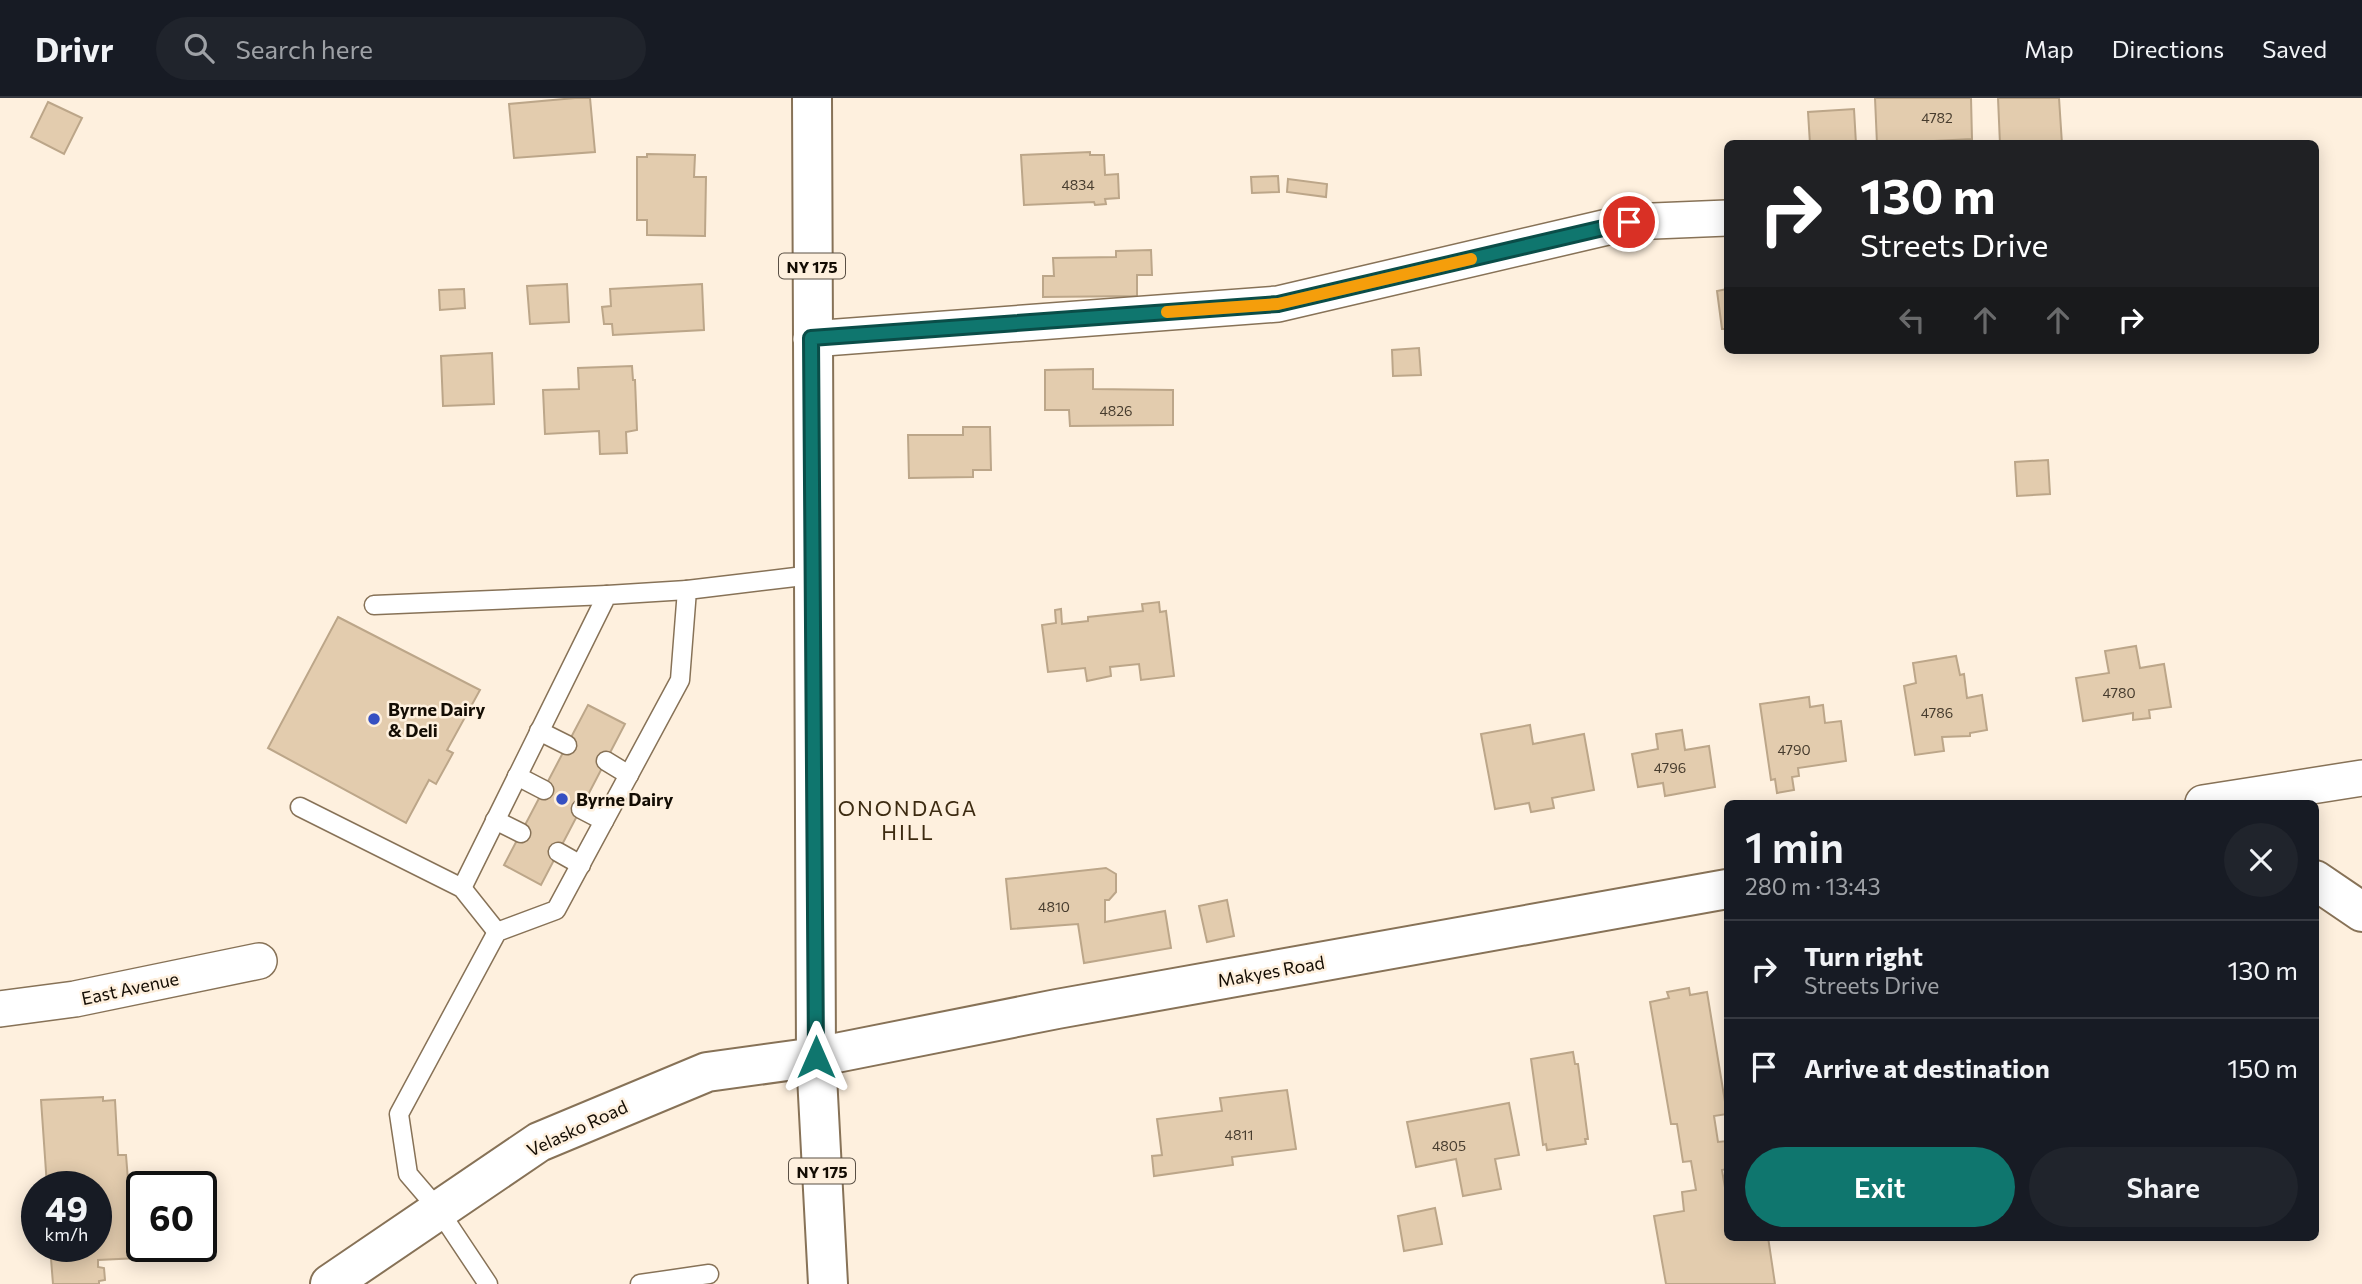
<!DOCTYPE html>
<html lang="en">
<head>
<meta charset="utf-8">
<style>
	body { margin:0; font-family:Commissioner,sans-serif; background:#20242c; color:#f1f3f6; height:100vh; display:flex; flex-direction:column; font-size:26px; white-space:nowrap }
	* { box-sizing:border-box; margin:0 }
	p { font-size:23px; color:#9ea1a6 }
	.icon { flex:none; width:38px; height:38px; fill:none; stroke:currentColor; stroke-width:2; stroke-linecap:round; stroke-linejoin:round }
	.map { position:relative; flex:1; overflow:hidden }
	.drawer { position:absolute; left:1724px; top:702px; width:595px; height:441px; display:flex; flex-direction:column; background:#171b24; border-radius:10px; box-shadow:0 4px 18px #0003 }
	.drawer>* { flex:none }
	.hud { position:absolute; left:1724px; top:42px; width:595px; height:214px; border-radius:10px; box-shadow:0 4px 18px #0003; background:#202124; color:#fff; overflow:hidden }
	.speed { position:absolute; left:21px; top:1073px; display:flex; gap:14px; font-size:35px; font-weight:700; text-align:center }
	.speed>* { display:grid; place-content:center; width:91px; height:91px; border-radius:50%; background:#171b24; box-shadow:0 4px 18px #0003; line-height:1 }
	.speed small { font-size:18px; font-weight:400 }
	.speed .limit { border:4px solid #111; border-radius:10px; background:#fff; color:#111 }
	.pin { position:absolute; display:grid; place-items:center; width:60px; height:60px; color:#fff; margin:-30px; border:4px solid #fff; border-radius:50%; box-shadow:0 2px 7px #0007 }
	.me { position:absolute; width:77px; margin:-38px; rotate:0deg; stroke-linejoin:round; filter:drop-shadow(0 0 5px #0008) }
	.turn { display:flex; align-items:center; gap:24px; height:147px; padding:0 21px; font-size:32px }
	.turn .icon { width:91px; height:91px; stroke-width:2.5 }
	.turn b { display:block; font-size:49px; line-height:60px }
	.lanes { display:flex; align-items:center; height:66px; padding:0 21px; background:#0003; justify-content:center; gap:35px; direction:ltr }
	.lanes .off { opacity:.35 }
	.round { display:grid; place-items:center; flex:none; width:74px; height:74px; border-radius:37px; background:#20242c }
	.head { display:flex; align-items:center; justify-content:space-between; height:119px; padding:0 21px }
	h1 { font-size:42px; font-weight:600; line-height:52px }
	.action { display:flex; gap:14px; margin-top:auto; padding:14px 21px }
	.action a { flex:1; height:80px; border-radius:42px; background:#0f766e; color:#fff; font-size:28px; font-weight:600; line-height:80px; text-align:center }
	.action a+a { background:#20242c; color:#f1f3f6 }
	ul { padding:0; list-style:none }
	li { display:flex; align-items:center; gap:21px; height:98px; padding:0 21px; border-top:2px solid #363941 }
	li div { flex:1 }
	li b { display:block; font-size:26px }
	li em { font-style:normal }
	header { display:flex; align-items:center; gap:42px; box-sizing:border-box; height:98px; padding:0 35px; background:#171b24; border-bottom:2px solid #363941 }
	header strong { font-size:33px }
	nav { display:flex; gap:38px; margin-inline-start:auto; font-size:24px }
	.search { width:490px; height:63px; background:#20242c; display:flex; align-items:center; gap:18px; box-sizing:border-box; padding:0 24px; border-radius:38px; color:#9ea1a6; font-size:26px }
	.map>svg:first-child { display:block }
	.building { fill:#e3ccae; stroke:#bca689; stroke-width:2 }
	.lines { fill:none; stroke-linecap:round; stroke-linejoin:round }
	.lane-casing { stroke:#877257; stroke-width:21 }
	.street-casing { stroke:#877257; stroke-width:38 }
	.secondary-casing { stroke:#877257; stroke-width:42 }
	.primary-casing { stroke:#877257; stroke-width:42 }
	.lane { stroke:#fff; stroke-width:18 }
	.street { stroke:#fff; stroke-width:35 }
	.secondary { stroke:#fff; stroke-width:38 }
	.primary { stroke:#fff; stroke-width:38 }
	.route-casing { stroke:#0a4d48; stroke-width:18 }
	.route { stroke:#0f766e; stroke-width:12 }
	.slow { stroke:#f59e0b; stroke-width:12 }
	.poi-dot { fill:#3650c2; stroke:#fef0de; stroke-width:2.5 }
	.labels { text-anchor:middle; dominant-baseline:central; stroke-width:5; stroke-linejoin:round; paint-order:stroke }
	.number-label { font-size:14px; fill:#473c2e }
	.shield { fill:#fef0de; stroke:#5a5045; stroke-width:2 }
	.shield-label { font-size:16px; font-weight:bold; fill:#130c03 }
	.poi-label { font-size:18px; font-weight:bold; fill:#130c03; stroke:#fef0de; text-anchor:start }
	.street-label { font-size:18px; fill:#130c03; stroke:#fef0de }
	.quarter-label { font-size:21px; letter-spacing:2px; fill:#3d2b11; stroke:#fef0de }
</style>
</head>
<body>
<header>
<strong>Drivr</strong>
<div class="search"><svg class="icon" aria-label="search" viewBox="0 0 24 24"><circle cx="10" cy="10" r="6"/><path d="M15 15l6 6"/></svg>Search here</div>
<nav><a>Map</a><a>Directions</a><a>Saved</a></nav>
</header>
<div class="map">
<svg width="2362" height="1186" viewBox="0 0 2362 1186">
	<rect width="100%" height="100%" fill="#fef0de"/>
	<g class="building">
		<path d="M 575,0 L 590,0 L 595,54 L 514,60 L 509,6 Z"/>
		<path d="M 1875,0 L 1971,0 L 1972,41 L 1877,46 Z"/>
		<path d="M 1998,0 L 2059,0 L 2062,46 L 2000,46 Z"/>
		<path d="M 48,4 L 82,20 L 64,56 L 31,39 Z"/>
		<path d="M 1854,11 L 1856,46 L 1810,46 L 1808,14 Z"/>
		<path d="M 1090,54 L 1090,57 L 1104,57 L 1105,77 L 1118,76 L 1119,100 L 1105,101 L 1106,106 L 1095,107 L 1094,104 L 1024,107 L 1021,57 Z"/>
		<path d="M 647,56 L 695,57 L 694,79 L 706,79 L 705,138 L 647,137 L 647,122 L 637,122 L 637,59 L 647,59 Z"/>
		<path d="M 1278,78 L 1279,94 L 1252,95 L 1251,79 Z"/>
		<path d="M 1288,81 L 1327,86 L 1326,99 L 1287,94 Z"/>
		<path d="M 1151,152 L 1152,177 L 1137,177 L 1137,198 L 1043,199 L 1043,178 L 1054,178 L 1053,160 L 1116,159 L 1116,153 Z"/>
		<path d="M 567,186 L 569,224 L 530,226 L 527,188 Z"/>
		<path d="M 702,186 L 704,232 L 613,237 L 612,226 L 604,226 L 602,209 L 611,208 L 610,191 Z"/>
		<path d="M 464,191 L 465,210 L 440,212 L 439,192 Z"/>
		<path d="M 1727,191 L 1727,231 L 1722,231 L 1717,193 Z"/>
		<path d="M 1419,250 L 1421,277 L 1393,278 L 1392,252 Z"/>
		<path d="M 492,255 L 494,306 L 443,308 L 441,258 Z"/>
		<path d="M 632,268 L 633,282 L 635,282 L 637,332 L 626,334 L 627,355 L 600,356 L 599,333 L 545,336 L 543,292 L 579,291 L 578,270 Z"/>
		<path d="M 1093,271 L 1093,291 L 1173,292 L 1173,327 L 1070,328 L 1069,312 L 1045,312 L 1045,272 Z"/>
		<path d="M 963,329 L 990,329 L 991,372 L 973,372 L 973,379 L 909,380 L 908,337 L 963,337 Z"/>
		<path d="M 2048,362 L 2050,396 L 2017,398 L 2015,364 Z"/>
		<path d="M 1159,504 L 1160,514 L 1166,513 L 1174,578 L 1141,582 L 1139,566 L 1110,569 L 1111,578 L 1087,583 L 1085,570 L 1048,574 L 1042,527 L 1056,525 L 1055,512 L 1061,511 L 1062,526 L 1088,523 L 1088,519 L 1143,513 L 1142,506 Z"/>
		<path d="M 338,519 L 480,592 L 447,652 L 453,655 L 436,686 L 429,682 L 406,725 L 268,650 Z"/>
		<path d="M 2136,548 L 2140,570 L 2164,566 L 2171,609 L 2149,612 L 2150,620 L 2133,622 L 2133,615 L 2083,623 L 2076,580 L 2109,575 L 2105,553 Z"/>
		<path d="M 1956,558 L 1960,577 L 1964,576 L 1967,600 L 1982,597 L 1987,632 L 1970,635 L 1970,638 L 1942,639 L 1944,653 L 1915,657 L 1904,588 L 1916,585 L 1913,565 Z"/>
		<path d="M 1809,599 L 1810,609 L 1823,607 L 1825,625 L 1841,623 L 1846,663 L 1798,670 L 1799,678 L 1792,679 L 1794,692 L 1777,695 L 1775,681 L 1771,682 L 1760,606 Z"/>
		<path d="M 588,607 L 625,626 L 541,787 L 504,767 Z"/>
		<path d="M 1530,627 L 1533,646 L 1584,636 L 1594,692 L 1552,700 L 1554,710 L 1531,714 L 1529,705 L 1495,711 L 1481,636 Z"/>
		<path d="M 1682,632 L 1685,652 L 1709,648 L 1715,689 L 1665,698 L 1663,685 L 1638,689 L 1632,656 L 1658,651 L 1656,636 Z"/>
		<path d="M 1106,770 L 1116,776 L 1116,794 L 1109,802 L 1105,802 L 1105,824 L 1165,813 L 1171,850 L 1084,865 L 1078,826 L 1011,831 L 1006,781 Z"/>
		<path d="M 1227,802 L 1234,838 L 1207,844 L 1199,808 Z"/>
		<path d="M 1689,890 L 1690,897 L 1707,894 L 1727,1016 L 1714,1018 L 1718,1044 L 1727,1043 L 1727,1071 L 1722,1072 L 1727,1101 L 1727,1139 L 1768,1139 L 1775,1186 L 1666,1186 L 1654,1118 L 1684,1113 L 1682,1094 L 1696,1092 L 1691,1063 L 1683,1064 L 1677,1026 L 1671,1026 L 1650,904 L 1669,900 L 1667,894 Z"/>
		<path d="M 1573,954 L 1575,966 L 1578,966 L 1588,1041 L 1585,1041 L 1586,1046 L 1547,1052 L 1546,1046 L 1543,1047 L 1531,961 Z"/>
		<path d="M 1287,992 L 1296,1051 L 1232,1059 L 1233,1067 L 1154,1078 L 1152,1058 L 1162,1057 L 1157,1021 L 1222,1013 L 1220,1000 Z"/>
		<path d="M 103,999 L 103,1003 L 115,1002 L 118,1057 L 126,1057 L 128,1082 L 133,1081 L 139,1160 L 98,1162 L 98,1169 L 104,1170 L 105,1182 L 99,1183 L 99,1186 L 53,1186 L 50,1148 L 96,1148 L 96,1088 L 47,1088 L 41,1002 Z"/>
		<path d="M 1509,1005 L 1519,1057 L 1495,1061 L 1501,1091 L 1463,1098 L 1456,1061 L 1416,1069 L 1407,1024 Z"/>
		<path d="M 1435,1110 L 1442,1146 L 1404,1153 L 1398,1118 Z"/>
	</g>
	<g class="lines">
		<g class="lane-casing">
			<g id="lane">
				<path d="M 374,507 L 607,497"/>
				<path d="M 539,633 L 567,647"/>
				<path d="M 606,663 L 629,677"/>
				<path d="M 517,678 L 544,692"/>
				<path d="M 300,709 L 462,790 L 497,834"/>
				<path d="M 581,711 L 604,723"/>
				<path d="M 495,722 L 521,735"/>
				<path d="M 558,754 L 581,767"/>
				<path d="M 462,790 L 607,497 L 687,492"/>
				<path d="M 488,1186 L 438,1111 L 408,1076 L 399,1016 L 497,834 L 556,812 L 680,582 L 687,492 L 812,477"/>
				<path d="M 640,1186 L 709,1176"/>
			</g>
		</g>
		<g class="street-casing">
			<g id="street">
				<path d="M 811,241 L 1278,206 L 1629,124 L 1727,120"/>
				<path d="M 2203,705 L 2362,680"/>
				<path d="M 0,911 L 75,901 L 259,863"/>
			</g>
		</g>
		<g class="secondary-casing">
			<g id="secondary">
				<path d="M 2315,782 L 2362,814"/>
				<path d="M 330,1186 L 539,1044 L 707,974 L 816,959 L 1057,911 L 1727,791"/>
			</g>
		</g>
		<g class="primary-casing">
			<path id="primary" d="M 812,0 L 816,959 L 828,1186"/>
		</g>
		<use href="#lane" class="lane"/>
		<use href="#street" class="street"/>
		<use href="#secondary" class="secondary"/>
		<use href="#primary" class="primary"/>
	</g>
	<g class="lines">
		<g class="route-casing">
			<path id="route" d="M 816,959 L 811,240 L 1278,206 L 1629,124"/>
		</g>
		<use href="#route" class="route"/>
		<path class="slow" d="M 1167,214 L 1278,206 L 1471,161"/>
	</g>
	<g class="poi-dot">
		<circle cx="374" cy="621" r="7"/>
		<circle cx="562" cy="701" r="7"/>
	</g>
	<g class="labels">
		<g class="number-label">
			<text x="1937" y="19">4782</text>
			<text x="1078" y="86">4834</text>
			<text x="1116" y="312">4826</text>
			<text x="2119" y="594">4780</text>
			<text x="1937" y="614">4786</text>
			<text x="1794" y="651">4790</text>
			<text x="1670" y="669">4796</text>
			<text x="1054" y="808">4810</text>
			<text x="1239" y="1036">4811</text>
			<text x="1449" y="1047">4805</text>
		</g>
		<g class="shield">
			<rect x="779" y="155.5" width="66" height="25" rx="5"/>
			<rect x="789" y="1060.5" width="66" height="25" rx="5"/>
		</g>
		<g class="shield-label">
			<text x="812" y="168">NY 175</text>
			<text x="822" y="1073">NY 175</text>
		</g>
		<g class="poi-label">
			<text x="388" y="611">Byrne Dairy<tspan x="388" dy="21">&amp; Deli</tspan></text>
			<text x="576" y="701">Byrne Dairy</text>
		</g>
		<g class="street-label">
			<text transform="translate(1271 873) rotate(-10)">Makyes Road</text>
			<text transform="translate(130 890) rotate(-12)">East Avenue</text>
			<text transform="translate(577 1030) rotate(-25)">Velasko Road</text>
		</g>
		<g class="quarter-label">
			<text x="908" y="709">ONONDAGA<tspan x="908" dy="24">HILL</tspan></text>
		</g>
	</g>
</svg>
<div class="speed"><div>49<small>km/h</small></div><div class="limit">60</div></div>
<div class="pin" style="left:1629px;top:124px;background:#d93025"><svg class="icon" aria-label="arrive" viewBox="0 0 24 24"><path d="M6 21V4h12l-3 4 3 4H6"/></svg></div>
<svg class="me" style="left:816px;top:959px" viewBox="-20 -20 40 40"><path d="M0-17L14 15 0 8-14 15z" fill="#0f766e" stroke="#fff" stroke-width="4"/></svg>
<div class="hud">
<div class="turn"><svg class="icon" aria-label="right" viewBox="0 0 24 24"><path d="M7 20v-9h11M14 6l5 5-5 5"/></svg><div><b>130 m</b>Streets Drive</div></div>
<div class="lanes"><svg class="icon off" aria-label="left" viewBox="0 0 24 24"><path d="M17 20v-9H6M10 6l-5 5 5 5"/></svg><svg class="icon off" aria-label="ahead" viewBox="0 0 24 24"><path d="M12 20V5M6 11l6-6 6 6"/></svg><svg class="icon off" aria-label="ahead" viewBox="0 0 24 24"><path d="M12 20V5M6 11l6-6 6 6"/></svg><svg class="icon" aria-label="right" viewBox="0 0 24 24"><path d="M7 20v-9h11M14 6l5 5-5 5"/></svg></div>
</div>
<section class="drawer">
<div class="head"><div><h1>1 min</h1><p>280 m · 13:43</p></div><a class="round"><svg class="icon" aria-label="close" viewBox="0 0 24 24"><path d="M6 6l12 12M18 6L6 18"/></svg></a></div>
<ul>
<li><svg class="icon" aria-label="right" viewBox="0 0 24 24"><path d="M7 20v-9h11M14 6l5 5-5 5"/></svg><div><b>Turn right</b><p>Streets Drive</p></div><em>130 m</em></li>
<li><svg class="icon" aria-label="arrive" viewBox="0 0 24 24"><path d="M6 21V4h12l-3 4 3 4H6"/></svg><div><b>Arrive at destination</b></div><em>150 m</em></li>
</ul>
<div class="action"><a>Exit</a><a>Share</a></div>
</section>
</div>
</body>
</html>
